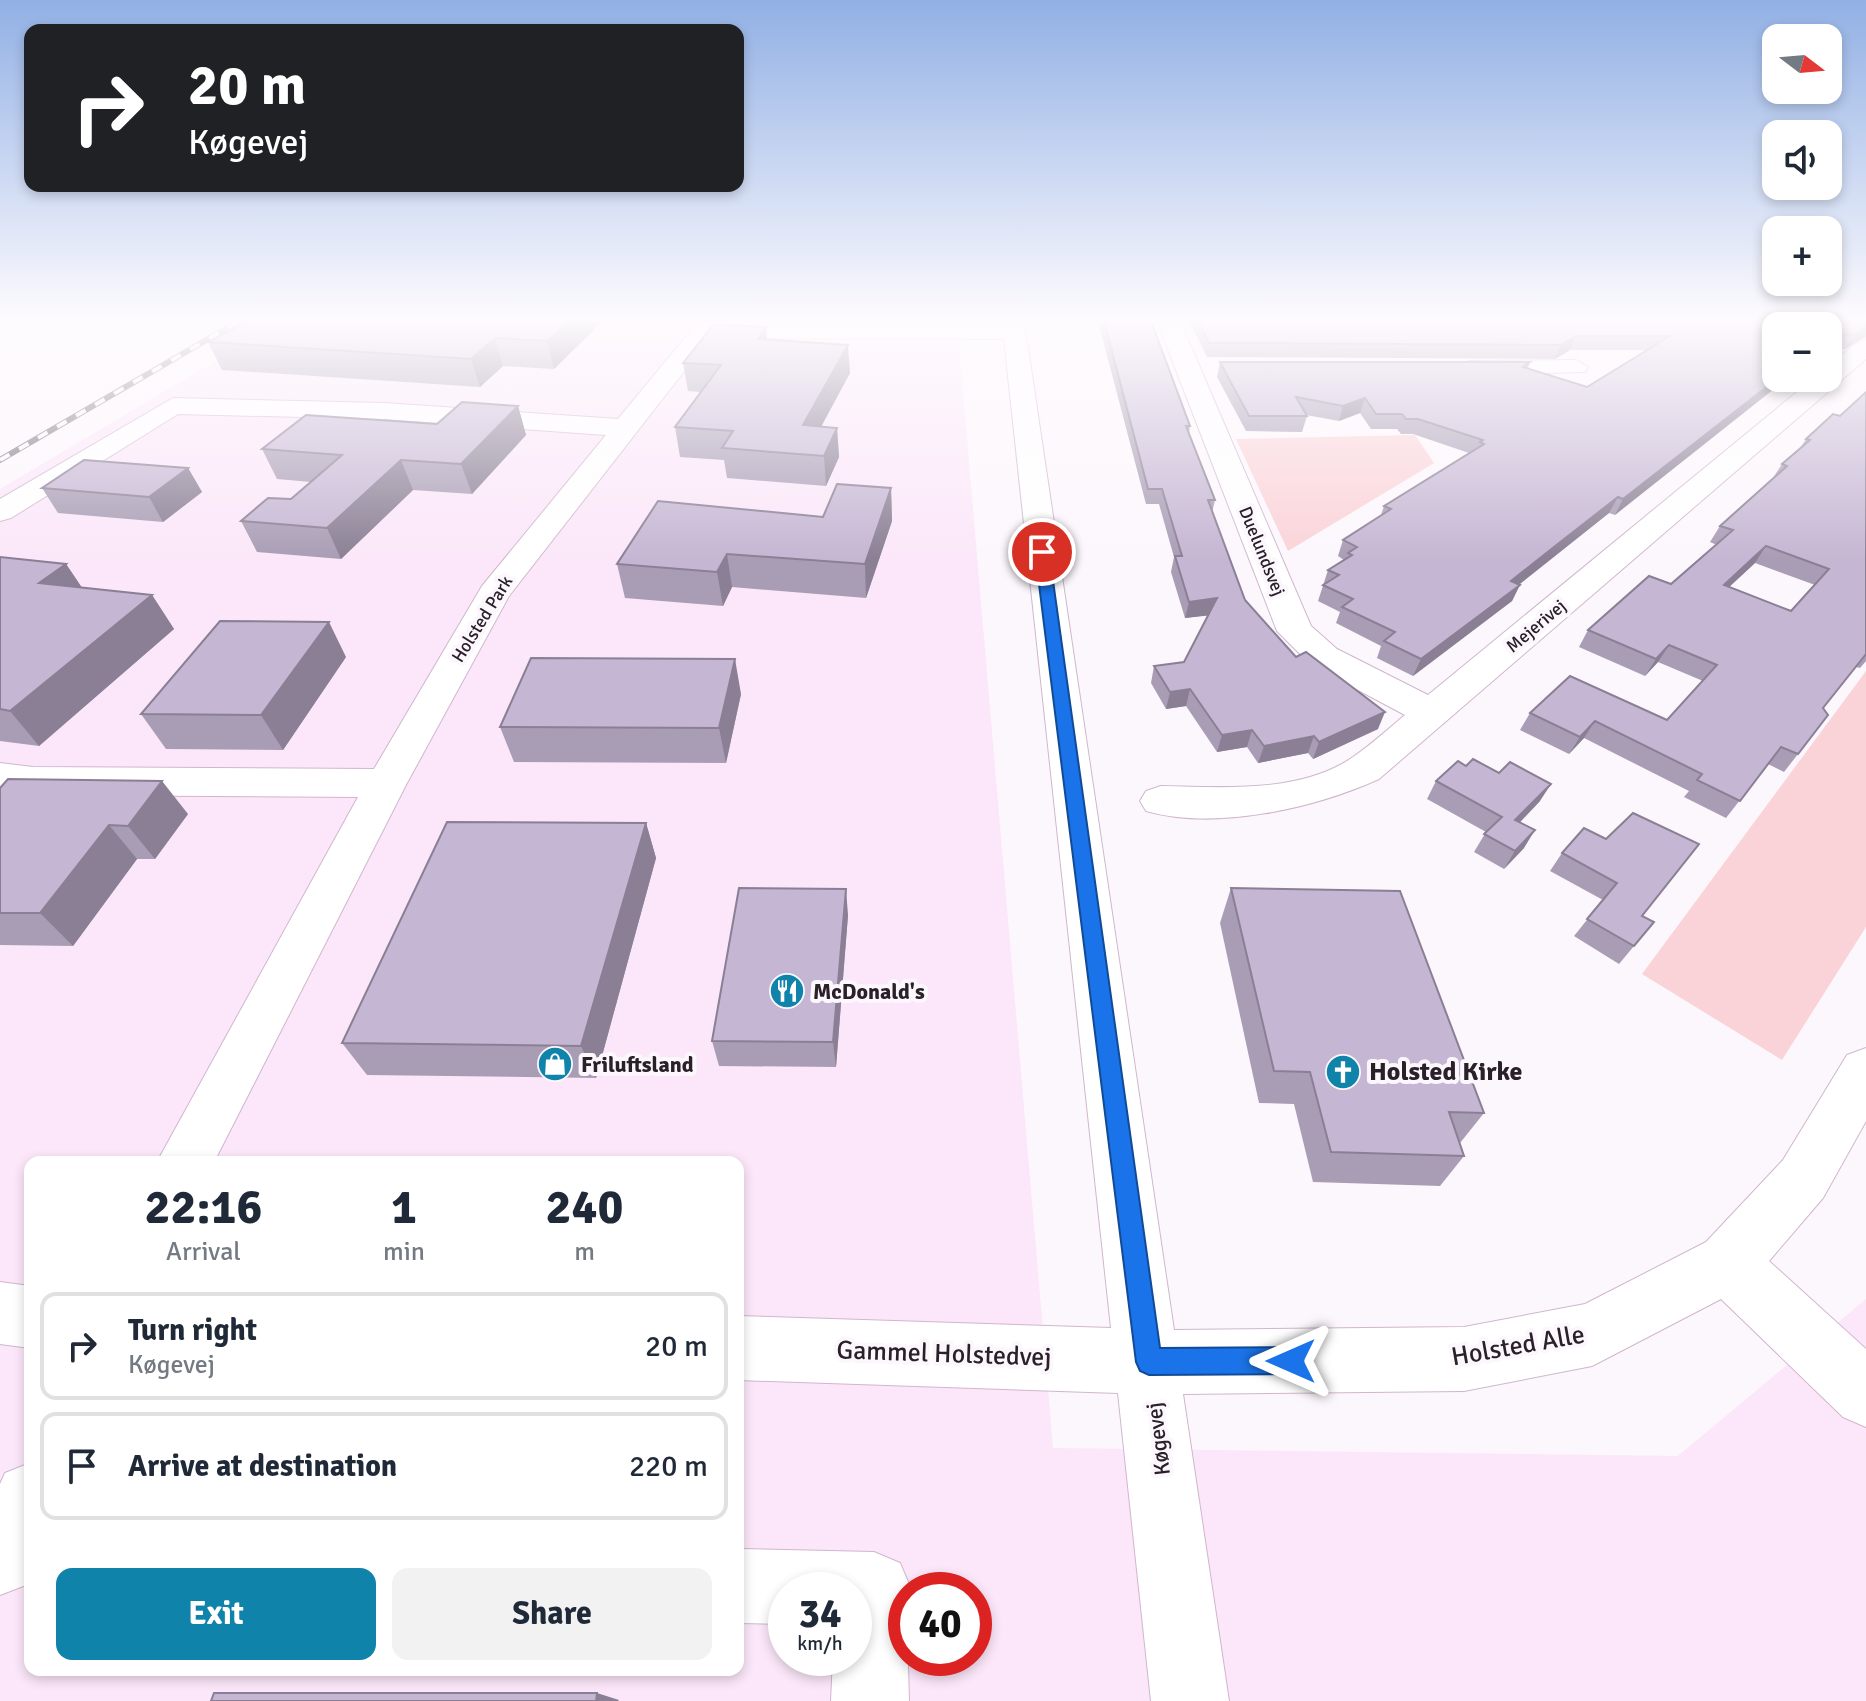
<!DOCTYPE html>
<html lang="en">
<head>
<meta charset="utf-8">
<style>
	body { margin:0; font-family:Signika,sans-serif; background:#f2f2f3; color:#1f2937; height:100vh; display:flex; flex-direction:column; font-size:30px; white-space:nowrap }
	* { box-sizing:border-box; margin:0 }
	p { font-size:26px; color:#747a83 }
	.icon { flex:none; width:44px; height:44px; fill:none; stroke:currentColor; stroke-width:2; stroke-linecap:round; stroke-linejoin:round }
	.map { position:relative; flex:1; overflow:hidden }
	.side { position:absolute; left:24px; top:1156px; width:720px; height:520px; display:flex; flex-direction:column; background:#fff; border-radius:16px; box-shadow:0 4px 12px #0003 }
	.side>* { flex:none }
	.banner { position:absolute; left:24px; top:24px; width:720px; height:168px; border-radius:16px; box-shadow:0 4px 12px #0003; background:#202124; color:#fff; overflow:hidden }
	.needle { width:52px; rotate:106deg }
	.controls { position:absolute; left:1762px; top:24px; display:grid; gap:16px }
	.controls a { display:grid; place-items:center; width:80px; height:80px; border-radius:16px; background:#fff; box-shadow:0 4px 12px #0003; font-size:40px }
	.speed { position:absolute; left:768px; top:1572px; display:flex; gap:16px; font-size:40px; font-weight:700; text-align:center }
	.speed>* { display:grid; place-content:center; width:104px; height:104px; border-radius:50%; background:#fff; box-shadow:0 4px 12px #0003; line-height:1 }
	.speed small { font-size:20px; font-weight:400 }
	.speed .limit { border:12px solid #d22; background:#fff; color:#111 }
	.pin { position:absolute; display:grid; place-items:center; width:68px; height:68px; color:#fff; margin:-34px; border:4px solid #fff; border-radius:50%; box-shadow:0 2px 8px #0007 }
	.me { position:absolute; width:88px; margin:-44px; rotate:270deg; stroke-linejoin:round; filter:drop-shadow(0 0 6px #0008) }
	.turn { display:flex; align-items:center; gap:28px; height:168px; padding:0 32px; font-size:36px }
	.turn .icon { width:104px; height:104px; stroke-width:2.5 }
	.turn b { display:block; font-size:56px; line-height:68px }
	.eta { display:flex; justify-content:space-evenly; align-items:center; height:136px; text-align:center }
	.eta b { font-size:48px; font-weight:800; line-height:56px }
	.action { display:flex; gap:16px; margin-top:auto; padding:16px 32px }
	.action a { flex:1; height:92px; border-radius:16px; background:#0f83aa; color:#fff; font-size:32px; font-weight:800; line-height:92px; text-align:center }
	.action a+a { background:#f2f2f3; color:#1f2937 }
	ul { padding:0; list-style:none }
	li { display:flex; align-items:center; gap:24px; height:108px; margin:0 16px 12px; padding:0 16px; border:4px solid #e0e1e3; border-radius:16px }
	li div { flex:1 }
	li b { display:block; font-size:30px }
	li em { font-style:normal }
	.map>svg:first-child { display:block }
	.built { fill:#fbe7f9; fill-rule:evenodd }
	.green { fill:#fad3d8 }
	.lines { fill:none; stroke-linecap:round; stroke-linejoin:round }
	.minor-casing { stroke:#d0b6ce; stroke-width:2 }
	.minor { fill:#fff; fill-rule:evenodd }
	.rail-casing { stroke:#837b82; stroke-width:6 }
	.rail { stroke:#fcf7fc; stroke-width:4; stroke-dasharray:11; stroke-linecap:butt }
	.wall { fill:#a99db5; fill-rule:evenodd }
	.shaded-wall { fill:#8a7f94 }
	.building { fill:#c5b6d3; stroke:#8a7f94; stroke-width:2; fill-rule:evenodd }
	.route { fill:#1a73e8; stroke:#114b97; stroke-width:2 }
	.labels { text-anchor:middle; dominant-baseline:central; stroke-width:8; stroke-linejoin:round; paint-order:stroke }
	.far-street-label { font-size:18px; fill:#2a2029; stroke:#fcf7fc }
	.poi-label { font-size:22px; font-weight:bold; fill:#2a2029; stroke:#fcf7fc; text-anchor:start }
	.street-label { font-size:22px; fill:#2a2029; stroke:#fcf7fc }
	.near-poi-label { font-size:26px; font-weight:bold; fill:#2a2029; stroke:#fcf7fc; text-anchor:start }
	.near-street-label { font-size:26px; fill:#2a2029; stroke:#fcf7fc }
</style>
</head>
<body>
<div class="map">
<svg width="1866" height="1701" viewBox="0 0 1866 1701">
	<rect width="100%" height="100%" fill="#fcf7fc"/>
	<path class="built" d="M 283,321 L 957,321 L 1053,1448 L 1678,1456 L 1866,1299 L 1866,1701 L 0,1701 L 0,489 ZM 30,1162 L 738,1162 L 738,1670 L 30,1670 ZM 786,1590 L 854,1590 L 854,1658 L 786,1658 ZM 906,1590 L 974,1590 L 974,1658 L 906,1658 Z"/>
	<g class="green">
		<path d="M 1415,435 L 1434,463 L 1288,551 L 1236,439 Z"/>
		<path d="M 1866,671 L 1866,927 L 1782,1060 L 1642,974 Z"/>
	</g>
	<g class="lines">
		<g class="minor-casing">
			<g id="minor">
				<path d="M 699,321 L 1002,325 L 1002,321 L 1024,321 L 1174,1330 L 1464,1327 L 1585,1304 L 1706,1242 L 1783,1160 L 1847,1055 L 1866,1048 L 1866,1121 L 1823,1198 L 1769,1261 L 1866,1349 L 1866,1427 L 1843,1417 L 1721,1299 L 1592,1366 L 1464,1391 L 1183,1394 L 1229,1701 L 1151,1701 L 1118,1393 L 738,1380 L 738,1316 L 1111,1328 L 1004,339 L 710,338 L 509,596 L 407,783 L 214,1162 L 157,1162 L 358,797 L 33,795 L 0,791 L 0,763 L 33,767 L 374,769 L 482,586 L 606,435 L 384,419 L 178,414 L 11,518 L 0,521 L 0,499 L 173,398 L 384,403 L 618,419 Z"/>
				<path d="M 1157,321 L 1180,321 L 1311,626 L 1337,649 L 1428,695 L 1814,378 L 1828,378 L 1828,366 L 1858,342 L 1866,340 L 1866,359 L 1379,779 C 1315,808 1216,831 1146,811 L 1140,801 L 1146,791 L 1161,786 C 1221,787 1300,794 1353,757 C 1371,745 1388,729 1405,715 L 1311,665 L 1277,631 Z"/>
				<path d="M 1576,360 L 1588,367 L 1585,372 L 1469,375 L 1457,368 L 1469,361 Z"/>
				<path d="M 0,1282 L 30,1286 L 30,1348 L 0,1344 Z"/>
				<path d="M 30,1463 L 30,1575 L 26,1585 L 0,1595 L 0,1484 L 5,1473 Z"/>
				<path d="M 738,1549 L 874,1552 L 900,1563 L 911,1589 L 906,1590 L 909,1701 L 831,1701 L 833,1658 L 854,1658 L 854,1590 L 786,1590 L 786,1624 L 738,1623 Z"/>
			</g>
		</g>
		<use href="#minor" class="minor"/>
		<g class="rail-casing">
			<path id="rail" d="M 0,460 L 239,321"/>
		</g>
		<use href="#rail" class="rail"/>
	</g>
	<g class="wall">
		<path d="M 603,321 L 554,369 L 503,366 L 480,387 L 222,370 L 208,342 Z"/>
		<path d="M 1098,321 L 1151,321 L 1190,426 L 1189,433 L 1215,500 L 1212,513 L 1245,600 L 1296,657 L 1378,729 L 1313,759 L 1308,753 L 1258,763 L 1247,747 L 1217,752 L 1186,706 L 1166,709 L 1151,683 L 1154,666 L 1184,662 L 1208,615 L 1185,618 L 1171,572 L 1174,557 L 1159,504 L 1146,504 Z"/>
		<path d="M 1189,321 L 1866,321 L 1866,339 L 1865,337 L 1845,349 L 1828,349 L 1828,326 L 1615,515 L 1609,513 L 1520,584 L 1512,601 L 1413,676 L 1377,658 L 1381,646 L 1336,623 L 1340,612 L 1318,601 L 1328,570 L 1344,560 L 1338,556 L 1343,540 L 1381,515 L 1384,506 L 1469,453 L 1413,434 L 1401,434 L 1397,429 L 1371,429 L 1360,413 L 1339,421 L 1306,415 L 1307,416 L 1302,432 L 1246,431 L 1217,377 L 1220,362 L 1530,362 L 1528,368 L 1587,387 L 1647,350 L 1570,350 L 1555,359 L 1207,357 Z"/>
		<path d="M 768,340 L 850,373 L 821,426 L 837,428 L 839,457 L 826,486 L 727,478 L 724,460 L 680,457 L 675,427 L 701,392 L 688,391 L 683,363 Z"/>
		<path d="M 1866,392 L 1866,661 L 1860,668 L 1856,667 L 1823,708 L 1798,754 L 1784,772 L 1768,764 L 1726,818 L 1684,797 L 1689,791 L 1584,738 L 1569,754 L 1520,730 L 1530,713 L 1667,720 L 1703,681 L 1658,662 L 1645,676 L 1579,647 L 1588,630 L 1671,584 L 1717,545 L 1710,542 L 1720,526 L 1773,478 L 1782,464 L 1799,450 L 1806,439 L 1840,416 ZM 1755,563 L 1815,585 L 1791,611 L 1729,587 Z"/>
		<path d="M 518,406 L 526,435 L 472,494 L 413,490 L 341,559 L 257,552 L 241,521 L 291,499 L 311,482 L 277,479 L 262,449 L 437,424 Z"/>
		<path d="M 188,468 L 202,492 L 163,522 L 58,513 L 42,488 Z"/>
		<path d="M 891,488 L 892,521 L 866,598 L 732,587 L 723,606 L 625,598 L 617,564 L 823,517 Z"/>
		<path d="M 0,557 L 66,564 L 82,588 L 152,595 L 174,629 L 39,746 L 0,741 Z"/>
		<path d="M 346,657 L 283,750 L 166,749 L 141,714 Z"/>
		<path d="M 741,694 L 726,763 L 514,762 L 500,727 Z"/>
		<path d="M 1436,781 L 1540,801 L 1520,822 L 1524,848 L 1504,869 L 1474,852 L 1486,832 L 1427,799 Z"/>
		<path d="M 0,788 L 188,814 L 155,859 L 137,859 L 73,946 L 0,945 Z"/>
		<path d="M 646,823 L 656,858 L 596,1078 L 367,1075 L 342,1043 Z"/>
		<path d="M 1584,828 L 1642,916 L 1654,922 L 1619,964 L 1574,936 L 1603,900 L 1550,871 L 1562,853 Z"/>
		<path d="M 1231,888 L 1484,1113 L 1460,1143 L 1464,1156 L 1440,1186 L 1313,1182 L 1294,1104 L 1259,1103 L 1220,923 Z"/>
		<path d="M 848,915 L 836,1067 L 719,1066 L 712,1041 Z"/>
	</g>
	<g class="shaded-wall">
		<path d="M 569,321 L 603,321 L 554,369 L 547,341 Z"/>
		<path d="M 766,327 L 769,355 L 758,339 Z"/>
		<path d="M 1866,328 L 1865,337 L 1845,349 L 1854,334 Z"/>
		<path d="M 1576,336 L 1570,350 L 1555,359 L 1561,345 Z"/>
		<path d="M 495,338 L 503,366 L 480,387 L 471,359 Z"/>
		<path d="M 848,345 L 850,373 L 806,455 L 803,425 Z"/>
		<path d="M 1778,378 L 1788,378 L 1615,515 L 1623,499 Z"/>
		<path d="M 1365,398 L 1360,413 L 1339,421 L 1343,406 Z"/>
		<path d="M 518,406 L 526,435 L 472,494 L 461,464 Z"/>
		<path d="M 837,428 L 839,457 L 826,486 L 824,456 Z"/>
		<path d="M 401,460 L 413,490 L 341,559 L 327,528 Z"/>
		<path d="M 188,468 L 202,492 L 163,522 L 149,497 Z"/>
		<path d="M 891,488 L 892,521 L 866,598 L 865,564 Z"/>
		<path d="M 1618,497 L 1609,513 L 1512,590 L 1520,585 L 1512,601 L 1413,676 L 1421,659 L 1511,581 Z"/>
		<path d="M 1766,546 L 1755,563 L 1713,602 L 1724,585 Z"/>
		<path d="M 727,554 L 732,587 L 723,606 L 717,572 Z"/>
		<path d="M 66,564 L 89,598 L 39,583 Z"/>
		<path d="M 152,595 L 174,629 L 39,746 L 10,711 Z"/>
		<path d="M 1217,598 L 1213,615 L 1185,618 L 1189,602 Z"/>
		<path d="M 329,622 L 346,657 L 283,750 L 261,715 Z"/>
		<path d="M 1669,645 L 1658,662 L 1645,676 L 1656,659 Z"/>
		<path d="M 735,659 L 741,694 L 726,763 L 719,728 Z"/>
		<path d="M 1190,689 L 1186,706 L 1166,709 L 1170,692 Z"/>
		<path d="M 1385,712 L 1378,729 L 1313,759 L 1319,742 Z"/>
		<path d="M 1595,721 L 1584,738 L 1569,754 L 1580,737 Z"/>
		<path d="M 1252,730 L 1247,747 L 1217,752 L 1222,735 Z"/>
		<path d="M 1314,736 L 1308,753 L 1258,763 L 1264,746 Z"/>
		<path d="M 162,781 L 188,814 L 155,859 L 128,826 Z"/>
		<path d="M 1551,784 L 1540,801 L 1505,838 L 1515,820 Z"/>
		<path d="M 646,823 L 656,858 L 596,1078 L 581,1046 Z"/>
		<path d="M 109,825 L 137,859 L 73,946 L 40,913 Z"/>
		<path d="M 1535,830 L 1524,848 L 1504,869 L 1515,851 Z"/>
		<path d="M 846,889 L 848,915 L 836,1067 L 833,1042 Z"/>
		<path d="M 597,1693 L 619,1700 L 618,1701 L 596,1701 Z"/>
	</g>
	<g class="building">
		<path d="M 248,321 L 569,321 L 547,341 L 495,338 L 471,359 L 208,342 Z"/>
		<path d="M 1104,321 L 1151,321 L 1190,426 L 1186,426 L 1215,500 L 1208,500 L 1245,600 L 1296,657 L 1306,652 L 1385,712 L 1319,742 L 1314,736 L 1264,746 L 1252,730 L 1222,735 L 1190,689 L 1170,692 L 1154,666 L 1184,662 L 1217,598 L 1189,602 L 1175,556 L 1182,556 L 1162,489 L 1148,489 Z"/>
		<path d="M 1198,321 L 1866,321 L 1866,328 L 1854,334 L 1834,335 L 1828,339 L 1828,326 L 1776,326 L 1776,378 L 1778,378 L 1623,499 L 1618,497 L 1559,543 L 1511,581 L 1520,585 L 1421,659 L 1384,641 L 1395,632 L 1342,607 L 1353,599 L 1323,585 L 1339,575 L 1328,570 L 1352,555 L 1348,553 L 1357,547 L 1343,540 L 1391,509 L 1384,506 L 1484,444 L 1480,442 L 1483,440 L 1418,419 L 1406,419 L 1402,414 L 1376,414 L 1365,398 L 1343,406 L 1296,397 L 1307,416 L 1249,416 L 1220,362 L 1530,362 L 1523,367 L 1587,387 L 1670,336 L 1576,336 L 1561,345 L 1209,343 Z"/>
		<path d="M 714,324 L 766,327 L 758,339 L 848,345 L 803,425 L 837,428 L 824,456 L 722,448 L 733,431 L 675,427 L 721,365 L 683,363 Z"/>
		<path d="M 1866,392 L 1866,654 L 1823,708 L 1828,715 L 1798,754 L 1781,747 L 1740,801 L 1697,780 L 1702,774 L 1595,721 L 1580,737 L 1530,713 L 1570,676 L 1667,720 L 1717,665 L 1669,645 L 1656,659 L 1588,630 L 1649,576 L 1671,584 L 1733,530 L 1720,526 L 1787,466 L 1782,464 L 1810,440 L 1806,439 L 1833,414 L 1840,416 ZM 1766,546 L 1829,569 L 1791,611 L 1724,585 Z"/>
		<path d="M 462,402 L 518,406 L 461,464 L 401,460 L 327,528 L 241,521 L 268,498 L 291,499 L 342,455 L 262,449 L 306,415 L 437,424 Z"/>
		<path d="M 84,460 L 188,468 L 149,497 L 42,488 Z"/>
		<path d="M 837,484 L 891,488 L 865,564 L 727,554 L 717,572 L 617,564 L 658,501 L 823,517 Z"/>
		<path d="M 0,557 L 66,564 L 39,583 L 152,595 L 10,711 L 0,709 Z"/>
		<path d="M 220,621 L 329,622 L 261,715 L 141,714 Z"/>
		<path d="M 531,658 L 735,659 L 719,728 L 500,727 Z"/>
		<path d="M 1473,759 L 1499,773 L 1510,762 L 1551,784 L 1515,820 L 1535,830 L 1515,851 L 1484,834 L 1502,817 L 1436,781 L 1458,761 L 1466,766 Z"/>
		<path d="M 8,779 L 162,781 L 128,826 L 109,825 L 40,913 L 0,913 L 0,788 Z"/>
		<path d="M 1633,813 L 1699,844 L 1642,916 L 1654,922 L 1634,946 L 1587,919 L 1617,883 L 1562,853 L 1584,828 L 1606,839 Z"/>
		<path d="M 447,822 L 646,823 L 581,1046 L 342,1043 Z"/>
		<path d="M 739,888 L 846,889 L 833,1042 L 712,1041 Z"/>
		<path d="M 1231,888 L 1400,891 L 1484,1113 L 1449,1112 L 1464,1156 L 1331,1152 L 1310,1072 L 1274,1071 Z"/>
		<path d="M 214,1693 L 597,1693 L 596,1701 L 211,1701 Z"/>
	</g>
	<linearGradient id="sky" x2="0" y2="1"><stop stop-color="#91b0e4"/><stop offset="0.57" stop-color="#fefbfe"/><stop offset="1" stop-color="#fefbfe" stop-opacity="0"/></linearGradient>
	<rect width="1866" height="560" fill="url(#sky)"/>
	<path class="route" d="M 1042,548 L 1049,552 L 1160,1348 L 1291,1347 L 1300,1351 L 1304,1361 L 1300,1370 L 1291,1374 L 1149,1375 L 1140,1371 L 1136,1362 L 1035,552 Z"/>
	<defs>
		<g id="restaurant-disc" transform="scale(1.8)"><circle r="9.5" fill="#0f83aa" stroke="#fcf7fc"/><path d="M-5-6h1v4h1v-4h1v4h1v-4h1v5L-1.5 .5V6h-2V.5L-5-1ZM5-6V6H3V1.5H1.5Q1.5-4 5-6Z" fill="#fff"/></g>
		<g id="shop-disc" transform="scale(1.8)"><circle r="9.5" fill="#0f83aa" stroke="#fcf7fc"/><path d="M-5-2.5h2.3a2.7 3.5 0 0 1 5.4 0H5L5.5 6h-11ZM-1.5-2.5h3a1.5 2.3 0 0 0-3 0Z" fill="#fff"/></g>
		<g id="church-disc" transform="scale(1.8)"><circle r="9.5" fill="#0f83aa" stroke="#fcf7fc"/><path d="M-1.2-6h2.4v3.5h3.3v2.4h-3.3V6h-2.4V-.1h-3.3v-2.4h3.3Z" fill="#fff"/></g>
	</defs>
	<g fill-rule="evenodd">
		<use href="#restaurant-disc" x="787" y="991"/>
		<use href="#shop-disc" x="555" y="1064"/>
		<use href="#church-disc" x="1343" y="1072"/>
	</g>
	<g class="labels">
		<g class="far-street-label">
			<text transform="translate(1262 551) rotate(68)">Duelundsvej</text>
			<text transform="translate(482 619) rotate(-58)">Holsted Park</text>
			<text transform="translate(1536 626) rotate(-40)">Mejerivej</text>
		</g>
		<g class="poi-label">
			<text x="813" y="991">McDonald's</text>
			<text x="581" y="1064">Friluftsland</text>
		</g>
		<g class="street-label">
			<text transform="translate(1158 1439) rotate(-97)">Køgevej</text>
		</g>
		<g class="near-poi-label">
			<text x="1369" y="1072">Holsted Kirke</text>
		</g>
		<g class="near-street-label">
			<text transform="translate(1518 1346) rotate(-10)">Holsted Alle</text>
			<text transform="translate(944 1354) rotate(2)">Gammel Holstedvej</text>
		</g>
	</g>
</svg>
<div class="controls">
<a><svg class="needle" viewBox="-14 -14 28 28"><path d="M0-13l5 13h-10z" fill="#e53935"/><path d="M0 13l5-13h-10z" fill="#747a83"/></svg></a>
<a><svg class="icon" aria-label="sound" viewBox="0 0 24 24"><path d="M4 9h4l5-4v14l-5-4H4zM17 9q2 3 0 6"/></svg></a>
<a>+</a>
<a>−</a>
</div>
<div class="speed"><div>34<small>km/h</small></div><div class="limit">40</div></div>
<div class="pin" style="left:1042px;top:552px;background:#d93025"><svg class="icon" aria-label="arrive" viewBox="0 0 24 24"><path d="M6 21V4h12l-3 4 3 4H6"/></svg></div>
<svg class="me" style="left:1291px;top:1361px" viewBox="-20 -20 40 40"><path d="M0-17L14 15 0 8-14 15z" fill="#1a73e8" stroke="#fff" stroke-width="4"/></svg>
<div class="banner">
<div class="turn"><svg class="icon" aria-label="right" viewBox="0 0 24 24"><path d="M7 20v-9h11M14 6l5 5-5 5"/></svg><div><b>20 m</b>Køgevej</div></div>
</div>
<section class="side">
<div class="eta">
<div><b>22:16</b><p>Arrival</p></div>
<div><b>1</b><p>min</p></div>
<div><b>240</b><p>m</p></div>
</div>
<ul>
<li><svg class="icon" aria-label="right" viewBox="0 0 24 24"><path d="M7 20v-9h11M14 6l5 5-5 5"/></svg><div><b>Turn right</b><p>Køgevej</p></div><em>20 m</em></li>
<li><svg class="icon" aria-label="arrive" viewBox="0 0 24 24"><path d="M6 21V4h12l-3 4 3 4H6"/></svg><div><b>Arrive at destination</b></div><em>220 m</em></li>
</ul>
<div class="action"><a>Exit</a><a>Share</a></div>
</section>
</div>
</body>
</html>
